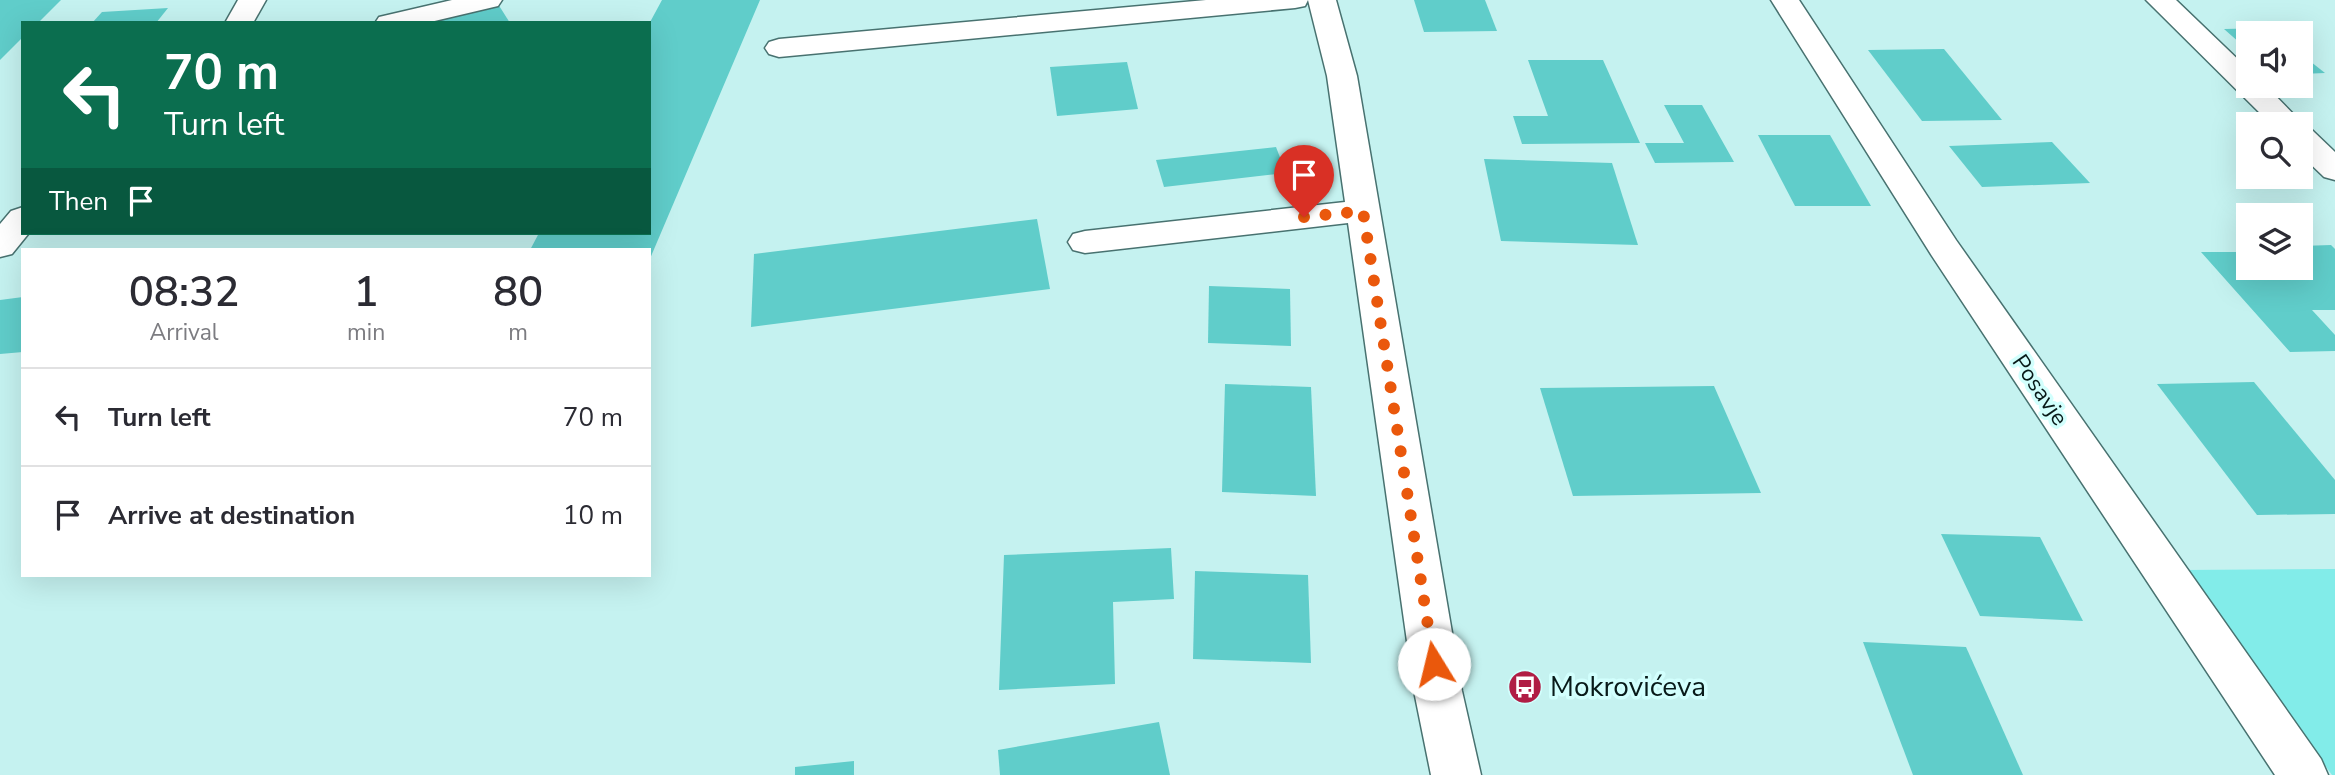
<!DOCTYPE html>
<html lang="en">
<head>
<meta charset="utf-8">
<style>
	body { margin:0; font-family:"Nunito Sans",sans-serif; background:#f2f2f3; color:#2b2b33; height:100vh; display:flex; flex-direction:column; font-size:26px; white-space:nowrap }
	* { box-sizing:border-box; margin:0 }
	p { font-size:23px; color:#7c7c81 }
	.icon { flex:none; width:38px; height:38px; fill:none; stroke:currentColor; stroke-width:2; stroke-linecap:round; stroke-linejoin:round }
	.map { position:relative; flex:1; overflow:hidden }
	.panel { position:absolute; left:21px; top:248px; width:630px; height:329px; display:flex; flex-direction:column; background:#fff; border-radius:0px; box-shadow:0 7px 28px #0002 }
	.panel>* { flex:none }
	.banner { position:absolute; left:21px; top:21px; width:630px; height:214px; border-radius:0px; box-shadow:0 7px 28px #0002; background:#0b6e4f; color:#fff; overflow:hidden }
	.buttons { position:absolute; left:2236px; top:21px; display:grid; gap:14px }
	.buttons a { display:grid; place-items:center; width:77px; height:77px; border-radius:0px; background:#fff; box-shadow:0 7px 28px #0002; font-size:35px }
	.pin { position:absolute; display:grid; place-items:center; width:60px; height:60px; color:#fff; margin:-72px -30px; border-radius:50% 50% 50% 0; rotate:-45deg; box-shadow:0 0 7px #0007 }
	.pin .icon { rotate:45deg }
	.me { position:absolute; width:77px; margin:-38px; rotate:351deg; stroke-linejoin:round; filter:drop-shadow(0 0 5px #0008) }
	.turn { display:flex; align-items:center; gap:24px; height:147px; padding:0 28px; font-size:32px }
	.turn .icon { width:91px; height:91px; stroke-width:2.5 }
	.turn b { display:block; font-size:49px; line-height:60px }
	.then { display:flex; align-items:center; height:66px; padding:0 28px; background:#0003; gap:14px; font-size:26px }
	.eta { display:flex; justify-content:space-evenly; align-items:center; height:119px; text-align:center }
	.eta b { font-size:42px; font-weight:600; line-height:49px }
	ul { padding:0; list-style:none }
	li { display:flex; align-items:center; gap:21px; height:98px; padding:0 28px; border-top:2px solid #e1e1e2 }
	li div { flex:1 }
	li b { display:block; font-size:26px }
	li em { font-style:normal }
	.map>svg:first-child { display:block }
	.green { fill:#82ece9 }
	.building { fill:#60cdca }
	.lines { fill:none; stroke-linecap:round; stroke-linejoin:round }
	.minor-casing { stroke:#487270; stroke-width:3 }
	.minor { fill:#fff; fill-rule:evenodd }
	.route { stroke:#ea580c; stroke-width:12; stroke-dasharray:0 21.6 }
	.labels { text-anchor:middle; dominant-baseline:central; stroke-width:7; stroke-linejoin:round; paint-order:stroke }
	.street-label { font-size:23px; fill:#081a19; stroke:#d2fffd }
	.near-poi-label { font-size:28px; fill:#081a19; stroke:#d2fffd; text-anchor:start }
</style>
</head>
<body>
<div class="map">
<svg width="2335" height="775" viewBox="0 0 2335 775">
	<rect width="100%" height="100%" fill="#c5f2f0"/>
	<path class="green" d="M 2335,569 L 2335,775 L 2332,775 L 2183,570 Z"/>
	<g class="building">
		<path d="M 0,0 L 61,0 L 38,23 L 23,23 L 23,37 L 0,60 Z"/>
		<path d="M 662,0 L 760,0 L 649,261 L 649,250 L 530,250 L 539,233 L 649,233 L 649,24 Z"/>
		<path d="M 1414,0 L 1485,0 L 1497,31 L 1424,32 Z"/>
		<path d="M 498,4 L 510,23 L 435,23 L 435,22 Z"/>
		<path d="M 168,8 L 156,23 L 92,23 L 102,12 Z"/>
		<path d="M 2271,28 L 2277,33 L 2249,33 L 2249,51 L 2224,29 Z"/>
		<path d="M 1944,49 L 2002,120 L 1922,121 L 1868,50 Z"/>
		<path d="M 2301,54 L 2325,73 L 2301,74 Z"/>
		<path d="M 1528,60 L 1603,60 L 1640,143 L 1522,144 L 1513,116 L 1548,116 Z"/>
		<path d="M 1127,62 L 1138,109 L 1057,116 L 1050,67 Z"/>
		<path d="M 1664,105 L 1702,105 L 1734,162 L 1655,163 L 1645,143 L 1684,143 Z"/>
		<path d="M 1758,135 L 1830,135 L 1871,206 L 1795,206 Z"/>
		<path d="M 2052,142 L 2090,183 L 1982,187 L 1949,146 Z"/>
		<path d="M 1276,147 L 1286,173 L 1164,187 L 1156,160 Z"/>
		<path d="M 1484,159 L 1612,163 L 1638,245 L 1501,241 Z"/>
		<path d="M 1037,219 L 1050,289 L 751,327 L 754,254 Z"/>
		<path d="M 2331,245 L 2335,249 L 2335,310 L 2312,310 L 2335,335 L 2335,351 L 2290,352 L 2201,252 L 2249,252 L 2249,268 L 2301,268 L 2301,246 Z"/>
		<path d="M 1209,286 L 1290,289 L 1291,346 L 1208,343 Z"/>
		<path d="M 23,297 L 23,352 L 0,354 L 0,300 Z"/>
		<path d="M 2254,382 L 2335,480 L 2335,514 L 2257,515 L 2157,384 Z"/>
		<path d="M 1225,384 L 1311,387 L 1316,496 L 1222,492 Z"/>
		<path d="M 1714,386 L 1761,493 L 1573,496 L 1540,388 Z"/>
		<path d="M 1941,534 L 2040,537 L 2083,621 L 1980,616 Z"/>
		<path d="M 1171,548 L 1174,599 L 1113,602 L 1115,684 L 999,690 L 1004,555 Z"/>
		<path d="M 1195,571 L 1308,575 L 1311,663 L 1193,659 Z"/>
		<path d="M 1863,642 L 1966,647 L 2023,775 L 1913,775 Z"/>
		<path d="M 1159,722 L 1170,775 L 1000,775 L 998,750 Z"/>
		<path d="M 854,761 L 854,775 L 795,775 L 795,767 Z"/>
	</g>
	<g class="lines">
		<g class="minor-casing">
			<g id="minor">
				<path d="M 238,0 L 266,0 L 253,23 L 225,23 Z"/>
				<path d="M 452,0 L 502,0 L 498,6 L 426,23 L 375,23 L 379,17 Z"/>
				<path d="M 1206,0 L 1336,0 L 1357,76 L 1462,691 L 1481,775 L 1431,775 L 1414,691 L 1348,223 L 1085,253 L 1073,250 L 1068,242 L 1073,234 L 1085,231 L 1345,202 L 1327,76 L 1308,0 L 1305,6 L 1295,8 L 779,57 L 769,54 L 765,48 L 769,42 L 779,39 Z"/>
				<path d="M 1771,0 L 1799,0 L 1956,240 L 2321,759 L 2328,775 L 2275,775 L 1932,256 Z"/>
				<path d="M 2146,0 L 2176,0 L 2249,70 L 2249,86 L 2266,86 L 2303,124 L 2301,127 L 2301,124 L 2271,124 Z"/>
				<path d="M 2301,128 L 2312,130 L 2335,152 L 2335,180 L 2324,177 L 2301,155 Z"/>
				<path d="M 23,207 L 23,233 L 29,233 L 12,254 L 0,257 L 0,224 L 11,211 Z"/>
			</g>
		</g>
		<use href="#minor" class="minor"/>
	</g>
	<g class="lines">
		<path class="route" d="M 1304,217 L 1363,211 L 1434,664"/>
	</g>
	<defs>
		<g id="bus-disc" transform="scale(1.75)"><circle r="9.5" fill="#b01d44" stroke="#d2fffd"/><path d="M-5-6H5V4H4V6H2V4H-2V6H-4V4H-5ZM-3.5-4V0h7V-4ZM-3.5 1.2v1.5H-2V1.2ZM2 1.2v1.5H3.5V1.2Z" fill="#fff"/></g>
	</defs>
	<g fill-rule="evenodd">
		<use href="#bus-disc" x="1525" y="687"/>
	</g>
	<g class="labels">
		<g class="street-label">
			<text transform="translate(2040 390) rotate(56)">Posavje</text>
		</g>
		<g class="near-poi-label">
			<text x="1550" y="687">Mokrovićeva</text>
		</g>
	</g>
</svg>
<div class="buttons">
<a><svg class="icon" aria-label="sound" viewBox="0 0 24 24"><path d="M4 9h4l5-4v14l-5-4H4zM17 9q2 3 0 6"/></svg></a>
<a><svg class="icon" aria-label="search" viewBox="0 0 24 24"><circle cx="10" cy="10" r="6"/><path d="M15 15l6 6"/></svg></a>
<a><svg class="icon" aria-label="layers" viewBox="0 0 24 24"><path d="M12 4l9 5-9 5-9-5zM3 14l9 5 9-5"/></svg></a>
</div>
<div class="pin" style="left:1304px;top:217px;background:#d93025"><svg class="icon" aria-label="arrive" viewBox="0 0 24 24"><path d="M6 21V4h12l-3 4 3 4H6"/></svg></div>
<svg class="me" style="left:1434px;top:664px" viewBox="-20 -20 40 40"><circle r="19" fill="#fff"/><path d="M0-13L10 11 0 6-10 11z" fill="#ea580c"/></svg>
<div class="banner">
<div class="turn"><svg class="icon" aria-label="left" viewBox="0 0 24 24"><path d="M17 20v-9H6M10 6l-5 5 5 5"/></svg><div><b>70 m</b>Turn left</div></div>
<div class="then">Then<svg class="icon" aria-label="arrive" viewBox="0 0 24 24"><path d="M6 21V4h12l-3 4 3 4H6"/></svg></div>
</div>
<section class="panel">
<div class="eta">
<div><b>08:32</b><p>Arrival</p></div>
<div><b>1</b><p>min</p></div>
<div><b>80</b><p>m</p></div>
</div>
<ul>
<li><svg class="icon" aria-label="left" viewBox="0 0 24 24"><path d="M17 20v-9H6M10 6l-5 5 5 5"/></svg><div><b>Turn left</b></div><em>70 m</em></li>
<li><svg class="icon" aria-label="arrive" viewBox="0 0 24 24"><path d="M6 21V4h12l-3 4 3 4H6"/></svg><div><b>Arrive at destination</b></div><em>10 m</em></li>
</ul>
</section>
</div>
</body>
</html>
